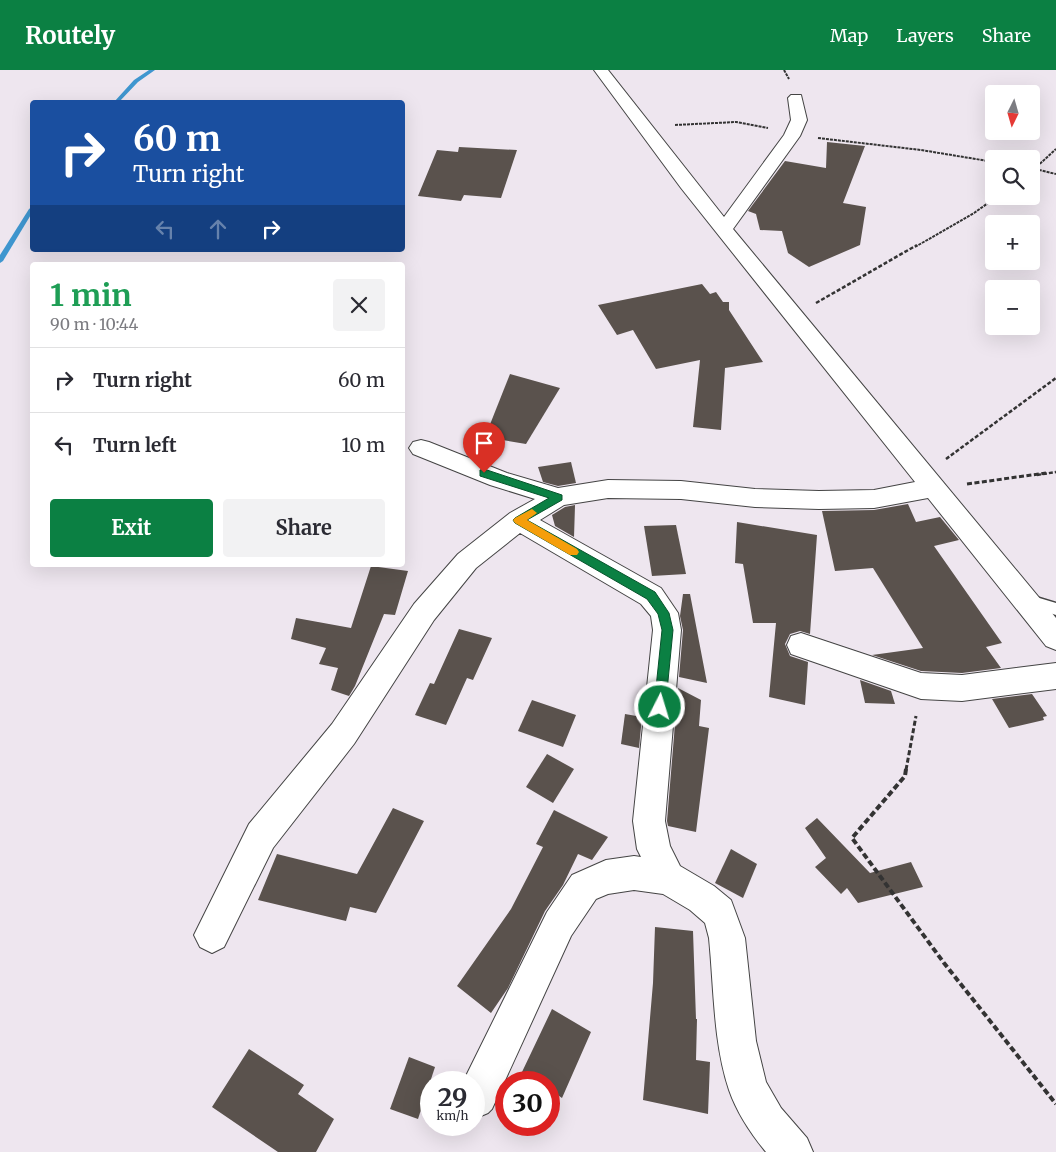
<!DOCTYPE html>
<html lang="en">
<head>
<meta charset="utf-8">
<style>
	body { margin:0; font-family:Merriweather,serif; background:#f2f2f3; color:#2b2b33; height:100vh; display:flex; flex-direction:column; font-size:19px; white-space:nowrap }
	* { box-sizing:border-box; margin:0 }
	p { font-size:16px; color:#7c7c81 }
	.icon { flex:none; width:28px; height:28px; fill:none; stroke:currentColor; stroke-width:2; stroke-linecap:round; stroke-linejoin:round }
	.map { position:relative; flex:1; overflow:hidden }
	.sheet { position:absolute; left:30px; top:192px; width:375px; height:305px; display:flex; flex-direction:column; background:#fff; border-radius:5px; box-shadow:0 5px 20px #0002 }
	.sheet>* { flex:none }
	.banner { position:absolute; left:30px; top:30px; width:375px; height:152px; border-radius:5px; box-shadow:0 5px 20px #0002; background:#1a4fa0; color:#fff; overflow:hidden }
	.needle { width:32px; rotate:185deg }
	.controls { position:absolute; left:985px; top:15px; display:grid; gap:10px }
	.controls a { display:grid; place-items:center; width:55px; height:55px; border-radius:5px; background:#fff; box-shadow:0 5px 20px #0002; font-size:25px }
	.speed { position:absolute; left:420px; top:1001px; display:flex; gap:10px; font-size:25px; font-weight:700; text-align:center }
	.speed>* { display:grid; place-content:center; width:65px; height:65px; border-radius:50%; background:#fff; box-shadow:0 5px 20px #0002; line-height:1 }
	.speed small { font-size:12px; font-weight:400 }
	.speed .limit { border:8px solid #d22; background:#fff; color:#111 }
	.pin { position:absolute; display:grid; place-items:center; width:42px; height:42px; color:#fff; margin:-51px -21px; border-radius:50% 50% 50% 0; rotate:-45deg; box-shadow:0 0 5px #0007 }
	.pin .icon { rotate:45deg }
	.me { position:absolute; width:55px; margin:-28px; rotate:5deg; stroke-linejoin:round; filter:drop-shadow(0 0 4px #0008) }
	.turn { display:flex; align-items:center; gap:18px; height:105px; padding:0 20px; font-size:22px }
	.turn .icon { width:65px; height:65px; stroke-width:2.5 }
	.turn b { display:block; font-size:35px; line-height:42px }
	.lanes { display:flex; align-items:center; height:48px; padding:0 20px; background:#0003; justify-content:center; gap:25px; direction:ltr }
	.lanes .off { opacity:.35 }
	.round { display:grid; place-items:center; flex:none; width:52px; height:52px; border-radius:5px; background:#f2f2f3 }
	.summary { display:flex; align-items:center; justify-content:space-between; height:85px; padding:0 20px }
	h1 { font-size:30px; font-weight:700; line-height:38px; color:#1e9e55 }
	.primary-button { display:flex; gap:10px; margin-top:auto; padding:10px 20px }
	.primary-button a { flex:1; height:58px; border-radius:5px; background:#0b8043; color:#fff; font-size:20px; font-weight:700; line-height:58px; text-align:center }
	.primary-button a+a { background:#f2f2f3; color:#2b2b33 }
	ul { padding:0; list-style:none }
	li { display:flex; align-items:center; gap:15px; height:65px; padding:0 20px; border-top:1px solid #e1e1e2 }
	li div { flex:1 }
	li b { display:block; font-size:19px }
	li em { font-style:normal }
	header { display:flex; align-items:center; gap:30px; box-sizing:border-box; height:70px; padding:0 25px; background:#0b8043; color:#fff }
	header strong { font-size:24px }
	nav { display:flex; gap:28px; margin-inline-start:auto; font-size:18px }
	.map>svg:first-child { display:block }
	.industrial { fill:#eee6ef; fill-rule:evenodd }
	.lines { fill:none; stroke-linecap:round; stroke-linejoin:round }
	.stream { fill:#3f96cf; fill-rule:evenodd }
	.building { fill:#5a524d }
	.lane-casing { stroke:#444; stroke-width:3 }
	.street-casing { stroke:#444; stroke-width:2 }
	.path-far3 { stroke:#333; stroke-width:2; stroke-dasharray:3 1; stroke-linecap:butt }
	.path-far2 { stroke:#333; stroke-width:2.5; stroke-dasharray:4 2; stroke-linecap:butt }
	.path-far1 { stroke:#333; stroke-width:3; stroke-dasharray:5 2.5; stroke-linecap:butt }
	.path { stroke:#333; stroke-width:4; stroke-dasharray:6 3; stroke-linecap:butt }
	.lane { fill:#fff; fill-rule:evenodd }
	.street { fill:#fff; fill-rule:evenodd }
	.route { fill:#0b8043; stroke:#07532c }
	.slow { fill:#f59e0b }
</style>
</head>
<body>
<header>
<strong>Routely</strong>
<nav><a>Map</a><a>Layers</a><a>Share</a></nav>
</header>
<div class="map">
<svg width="1056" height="1082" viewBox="0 0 1056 1082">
	<rect width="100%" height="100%" fill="#fffdf5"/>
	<path class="industrial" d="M 0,0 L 1056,0 L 1056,1082 L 0,1082 ZM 994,24 L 1031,24 L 1031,61 L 994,61 ZM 32,32 L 402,32 L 402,180 L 32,180 ZM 994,89 L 1031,89 L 1031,126 L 994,126 ZM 994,154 L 1031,154 L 1031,191 L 994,191 ZM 32,195 L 402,195 L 402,495 L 32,495 ZM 994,219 L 1031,219 L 1031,256 L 994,256 ZM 431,1012 L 474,1012 L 474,1055 L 431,1055 ZM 506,1012 L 549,1012 L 549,1055 L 506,1055 Z"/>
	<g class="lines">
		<g class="stream">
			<path d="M 149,0 L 155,0 L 138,12 L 119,32 L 114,32 L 134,10 Z"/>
			<path d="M 32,137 L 32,143 L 3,191 L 0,193 L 0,185 L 29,139 Z"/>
		</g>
	</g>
	<g class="building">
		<path d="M 827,72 L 865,76 L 843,133 L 866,137 L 860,175 L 809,197 L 788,183 L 782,161 L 760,160 L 756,144 L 748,141 L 785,91 L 826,98 Z"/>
		<path d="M 459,77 L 517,80 L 501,128 L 464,125 L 461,131 L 418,126 L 437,80 L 458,82 Z"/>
		<path d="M 702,214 L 710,224 L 716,222 L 723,232 L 729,232 L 729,240 L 763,292 L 725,298 L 721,360 L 693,357 L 700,290 L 656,299 L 633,260 L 617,265 L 598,235 Z"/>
		<path d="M 510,304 L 560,318 L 526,374 L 485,367 Z"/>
		<path d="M 571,392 L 576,413 L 558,416 L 543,412 L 538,397 Z"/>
		<path d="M 908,434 L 916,452 L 940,447 L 959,470 L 934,476 L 1002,573 L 986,577 L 1001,598 L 962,603 L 921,601 L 872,585 L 923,578 L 873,498 L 835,501 L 822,441 L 874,440 Z"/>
		<path d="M 575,435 L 574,467 L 555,456 L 552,445 L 565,437 Z"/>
		<path d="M 737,452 L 817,465 L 810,564 L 800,561 L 790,564 L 785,574 L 790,586 L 808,592 L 805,635 L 769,627 L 776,553 L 753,553 L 743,494 L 735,493 Z"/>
		<path d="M 676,455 L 686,504 L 652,506 L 644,456 Z"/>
		<path d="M 371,496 L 408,501 L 395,545 L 384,544 L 355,616 L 349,626 L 331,620 L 338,598 L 319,594 L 326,578 L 291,569 L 296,548 L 351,558 Z"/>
		<path d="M 683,524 L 690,524 L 707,613 L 679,607 L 683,560 L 680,546 Z"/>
		<path d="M 459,559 L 492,568 L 473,610 L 467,608 L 446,655 L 415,645 L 430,613 L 434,614 Z"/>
		<path d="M 860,610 L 891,621 L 895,634 L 865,633 Z"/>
		<path d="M 678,618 L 701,630 L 699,656 L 709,658 L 696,762 L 668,756 L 667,751 Z"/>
		<path d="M 1032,624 L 1047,646 L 1043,647 L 1044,650 L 1009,658 L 992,629 Z"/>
		<path d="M 532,630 L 576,645 L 563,677 L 518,661 Z"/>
		<path d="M 625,644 L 642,647 L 639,678 L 621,674 Z"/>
		<path d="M 547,684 L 574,699 L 553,733 L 526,717 Z"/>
		<path d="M 393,738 L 424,751 L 376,843 L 350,837 L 346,851 L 258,830 L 277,784 L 357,804 Z"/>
		<path d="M 554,740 L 608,767 L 592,790 L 578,784 L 563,815 L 545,841 L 508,918 L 491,943 L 457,916 L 511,839 L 543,777 L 536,774 Z"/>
		<path d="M 817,748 L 870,803 L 911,792 L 923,817 L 858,833 L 847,818 L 841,824 L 815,797 L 826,788 L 805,758 Z"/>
		<path d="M 731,779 L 757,794 L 743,828 L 715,813 Z"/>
		<path d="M 655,857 L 693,861 L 696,949 L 697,949 L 696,990 L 710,992 L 708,1044 L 643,1030 L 653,913 Z"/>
		<path d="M 552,939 L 591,962 L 562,1028 L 549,1019 L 549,1012 L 538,1012 L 522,1002 Z"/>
		<path d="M 249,979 L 304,1015 L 298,1024 L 334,1049 L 316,1082 L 278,1082 L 212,1037 Z"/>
		<path d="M 409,987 L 435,997 L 418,1049 L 390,1039 Z"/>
	</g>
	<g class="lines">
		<g class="lane-casing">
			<path id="lane" d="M 1026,524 L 1056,533 L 1056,545 L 1021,534 L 1019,530 L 1021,526 Z"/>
		</g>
		<g class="street-casing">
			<g id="street">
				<path d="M 594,0 L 608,0 L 724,147 L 784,65 L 791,50 L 788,28 L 791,25 L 801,25 L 807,50 L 800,66 L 733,159 L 1056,548 L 1056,580 L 1046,576 L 928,428 L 874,438 L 819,439 L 755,437 L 681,429 L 608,428 L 564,435 L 540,450 L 661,518 L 678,543 L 681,560 L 665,751 L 670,776 L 680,796 L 714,816 L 731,830 L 745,868 L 756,971 L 766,1012 L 781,1038 L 807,1068 L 813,1082 L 766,1082 C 751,1064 737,1043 729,1020 C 713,972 714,918 709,868 L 705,853 L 690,840 L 663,824 L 634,820 L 608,824 L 596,829 L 571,866 L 492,1039 L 488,1043 L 474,1049 L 474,1012 L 463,1012 L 547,842 L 572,805 L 606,790 L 634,786 L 641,787 L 637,779 L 633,751 L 653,560 L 651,546 L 641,534 L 520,463 L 476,498 L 434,550 L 354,674 L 273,778 L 224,877 L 212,883 L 200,877 L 194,865 L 249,754 L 332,654 L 414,534 L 458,484 L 510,443 L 535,429 L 490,415 L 413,384 L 409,378 L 413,372 L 421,370 L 429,372 L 507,403 L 558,418 L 608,410 L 681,411 L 755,419 L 819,421 L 874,420 L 915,412 L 681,118 Z"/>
				<path d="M 801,563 L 921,603 L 962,605 L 1056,593 L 1056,619 L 962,631 L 921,629 L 791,584 L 787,575 L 791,566 Z"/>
			</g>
		</g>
		<g class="path-far3">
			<path d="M 784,0 L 789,9"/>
			<path d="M 675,55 L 736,52 L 768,58"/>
			<path d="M 818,68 L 921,80 L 994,92"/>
			<path d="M 1031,98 L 1056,104"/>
			<path d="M 1031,102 L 1056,79"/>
			<path d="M 915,177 L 974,143 L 998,126"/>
		</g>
		<g class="path-far2">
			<path d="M 816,233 L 917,175"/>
			<path d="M 946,389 L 1056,308"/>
			<path d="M 1037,405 L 1056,402"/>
		</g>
		<g class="path-far1">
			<path d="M 967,414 L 1046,403"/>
			<path d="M 906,700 L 916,646"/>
		</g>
		<path class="path" d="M 906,699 L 905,706 L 852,768 L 944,893 L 1056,1034"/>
		<use href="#lane" class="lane"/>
		<use href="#street" class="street"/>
	</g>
	<path class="route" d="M 484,399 L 562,425 L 562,430 L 527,450 L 655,522 L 669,543 L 673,560 L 665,641 L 660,642 L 656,641 L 654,637 L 662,560 L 658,544 L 647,529 L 515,453 L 513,450 L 515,448 L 549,428 L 480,406 L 480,400 Z"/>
	<path class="slow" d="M 532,439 L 537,443 L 527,450 L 577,479 L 579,482 L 577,485 L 570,485 L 515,453 L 513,450 L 515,448 Z"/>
</svg>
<div class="controls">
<a><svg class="needle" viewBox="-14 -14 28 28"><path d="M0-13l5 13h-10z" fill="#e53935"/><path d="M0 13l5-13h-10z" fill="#7c7c81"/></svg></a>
<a><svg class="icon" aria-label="search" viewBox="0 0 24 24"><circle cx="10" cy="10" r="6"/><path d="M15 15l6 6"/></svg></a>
<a>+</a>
<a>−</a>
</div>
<div class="speed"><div>29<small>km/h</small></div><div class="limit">30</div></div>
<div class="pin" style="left:484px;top:403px;background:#d93025"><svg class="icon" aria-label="arrive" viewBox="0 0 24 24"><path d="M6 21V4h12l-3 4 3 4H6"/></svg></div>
<svg class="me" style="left:660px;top:637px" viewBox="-20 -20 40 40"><circle r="17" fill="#0b8043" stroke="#fff" stroke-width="3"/><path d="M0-11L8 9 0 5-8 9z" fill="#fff"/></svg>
<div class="banner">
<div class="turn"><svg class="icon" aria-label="right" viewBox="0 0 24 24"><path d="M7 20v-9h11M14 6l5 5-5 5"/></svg><div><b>60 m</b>Turn right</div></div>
<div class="lanes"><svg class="icon off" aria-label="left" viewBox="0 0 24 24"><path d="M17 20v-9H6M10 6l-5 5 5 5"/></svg><svg class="icon off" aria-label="ahead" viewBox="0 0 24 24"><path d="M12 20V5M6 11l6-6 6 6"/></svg><svg class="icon" aria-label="right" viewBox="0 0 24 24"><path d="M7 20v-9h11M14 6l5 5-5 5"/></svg></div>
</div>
<section class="sheet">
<div class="summary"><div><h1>1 min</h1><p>90 m · 10:44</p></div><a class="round"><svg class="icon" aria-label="close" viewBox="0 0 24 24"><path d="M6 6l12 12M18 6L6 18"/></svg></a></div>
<ul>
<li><svg class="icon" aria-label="right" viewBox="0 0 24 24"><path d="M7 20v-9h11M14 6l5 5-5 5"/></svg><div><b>Turn right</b></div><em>60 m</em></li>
<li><svg class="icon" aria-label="left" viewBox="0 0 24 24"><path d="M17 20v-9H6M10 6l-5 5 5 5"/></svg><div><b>Turn left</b></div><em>10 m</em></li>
</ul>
<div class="primary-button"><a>Exit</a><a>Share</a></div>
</section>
</div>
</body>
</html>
